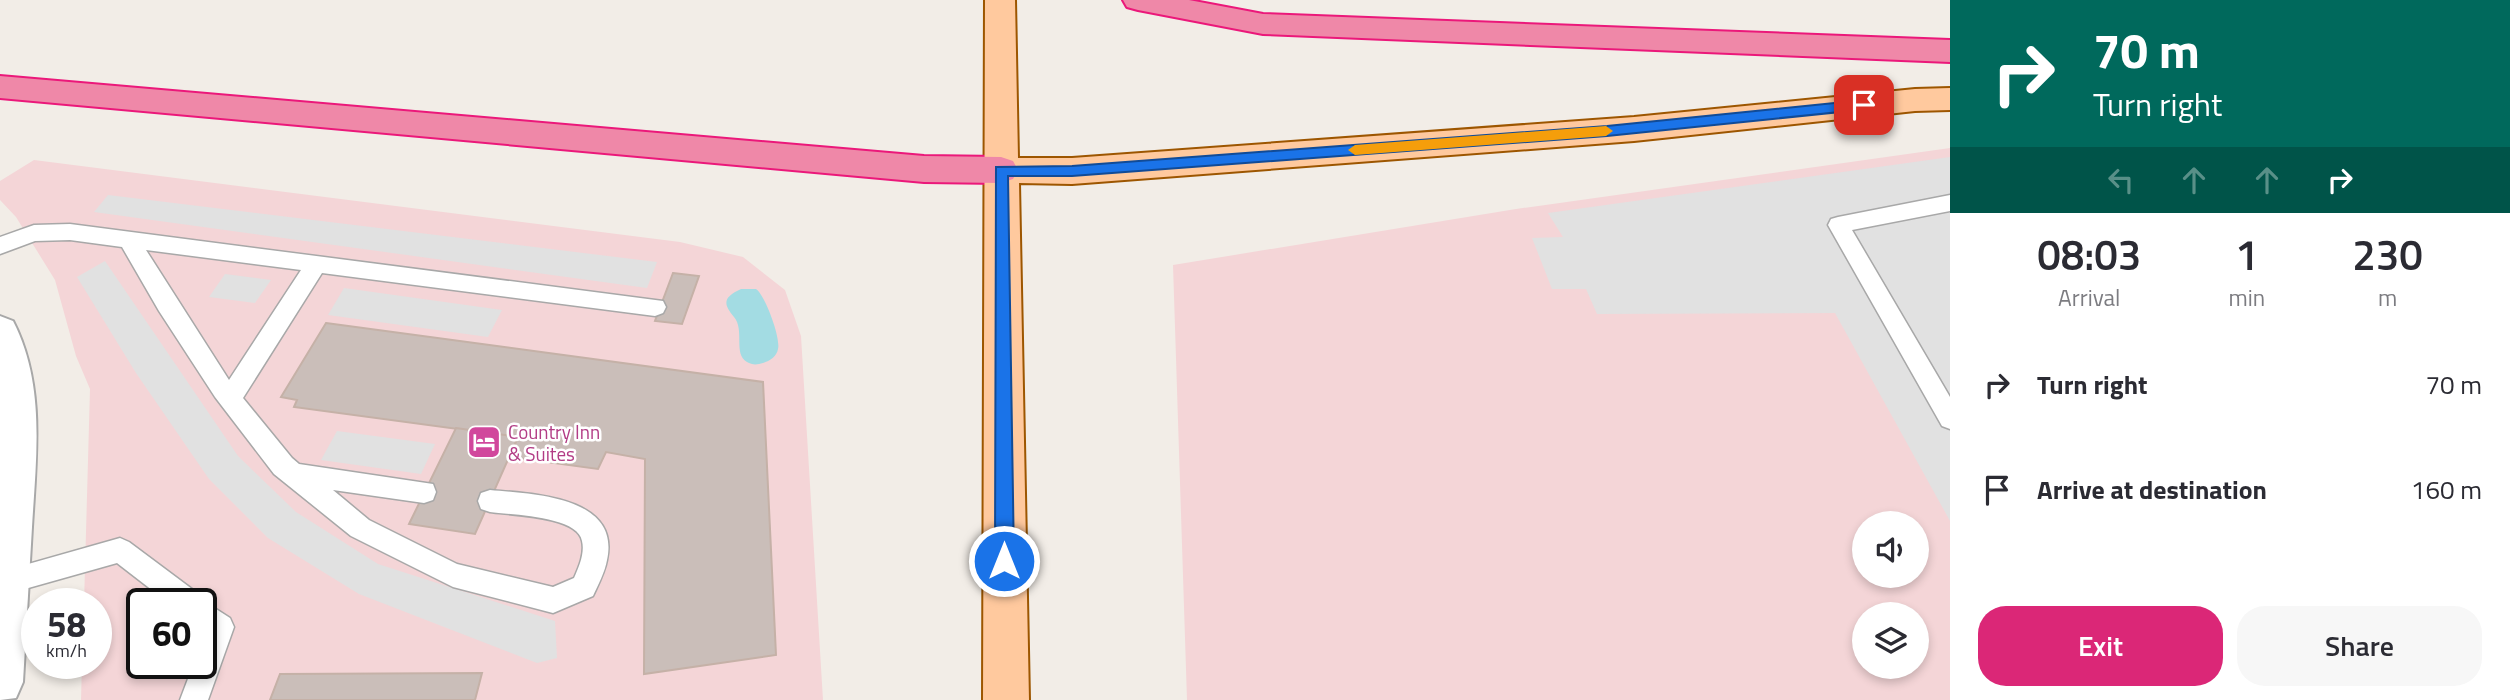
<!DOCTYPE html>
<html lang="en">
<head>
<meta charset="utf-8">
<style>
	body { margin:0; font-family:"Titillium Web",sans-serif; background:#f7f7f7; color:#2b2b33; height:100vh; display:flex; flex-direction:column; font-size:26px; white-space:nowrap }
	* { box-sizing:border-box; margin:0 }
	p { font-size:23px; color:#7c7c81 }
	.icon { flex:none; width:38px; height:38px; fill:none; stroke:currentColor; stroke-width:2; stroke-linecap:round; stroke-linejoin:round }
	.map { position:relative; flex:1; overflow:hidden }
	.drawer { display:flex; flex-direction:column; background:#fff; width:560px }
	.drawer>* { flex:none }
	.hud { background:#00695c; color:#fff; overflow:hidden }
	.tools { position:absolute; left:1852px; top:511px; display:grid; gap:14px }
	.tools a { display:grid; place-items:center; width:77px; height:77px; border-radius:50%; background:#fff; box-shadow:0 4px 10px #0003; font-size:35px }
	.speed { position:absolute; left:21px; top:588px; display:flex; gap:14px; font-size:35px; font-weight:700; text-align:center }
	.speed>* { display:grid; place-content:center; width:91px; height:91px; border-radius:50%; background:#fff; box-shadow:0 4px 10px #0003; line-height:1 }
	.speed small { font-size:18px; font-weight:400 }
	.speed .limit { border:4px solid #111; border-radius:10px; background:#fff; color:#111 }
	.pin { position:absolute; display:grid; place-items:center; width:60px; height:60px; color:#fff; margin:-30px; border-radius:14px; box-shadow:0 4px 10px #0006 }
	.me { position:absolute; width:77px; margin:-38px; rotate:0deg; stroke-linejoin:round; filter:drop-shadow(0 0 5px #0008) }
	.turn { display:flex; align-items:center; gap:24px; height:147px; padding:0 28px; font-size:32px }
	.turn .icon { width:91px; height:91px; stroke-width:2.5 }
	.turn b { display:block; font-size:49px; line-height:60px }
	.lanes { display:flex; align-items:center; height:66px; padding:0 28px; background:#0003; justify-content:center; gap:35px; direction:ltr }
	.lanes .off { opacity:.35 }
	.eta { display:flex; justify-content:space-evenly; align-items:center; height:119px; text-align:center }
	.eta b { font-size:42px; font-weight:600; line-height:49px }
	.primary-button { display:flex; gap:14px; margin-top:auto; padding:14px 28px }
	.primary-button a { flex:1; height:80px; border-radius:28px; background:#db2777; color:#fff; font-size:28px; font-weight:600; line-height:80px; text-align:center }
	.primary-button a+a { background:#f7f7f7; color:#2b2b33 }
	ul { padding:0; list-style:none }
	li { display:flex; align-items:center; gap:21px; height:105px; padding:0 28px }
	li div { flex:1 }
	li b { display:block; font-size:26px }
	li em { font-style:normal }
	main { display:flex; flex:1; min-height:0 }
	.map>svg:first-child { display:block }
	.commercial { fill:#f4d5d7; fill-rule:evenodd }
	.parking { fill:#e1e1e1 }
	.water { fill:#a3dce3 }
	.building { fill:#cabeb9; stroke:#c5b1a7; stroke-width:2 }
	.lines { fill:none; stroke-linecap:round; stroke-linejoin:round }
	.service-casing { stroke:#a8a8a8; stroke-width:3 }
	.minor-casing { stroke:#a8a8a8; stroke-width:4 }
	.primary-casing { stroke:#9d5600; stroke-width:4 }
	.motorway-casing { stroke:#eb187a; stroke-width:4 }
	.service { fill:#fff; fill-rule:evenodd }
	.minor { fill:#fff; fill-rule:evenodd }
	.primary { fill:#ffc99e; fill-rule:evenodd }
	.motorway { fill:#ef88a8; fill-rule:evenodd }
	.route { fill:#1a73e8; stroke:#114b97; stroke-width:2 }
	.slow { fill:#f59e0b }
	.labels { text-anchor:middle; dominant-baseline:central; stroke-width:5; stroke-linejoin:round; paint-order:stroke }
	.hotel-label { font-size:19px; fill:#b23c85; stroke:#fff; text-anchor:start }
</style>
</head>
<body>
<main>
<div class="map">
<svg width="1950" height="700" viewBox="0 0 1950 700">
	<rect width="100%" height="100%" fill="#f2ede7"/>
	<g class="commercial">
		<path d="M 1950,148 L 1950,700 L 1187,700 L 1173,265 L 1516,209 ZM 1864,523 L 1916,523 L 1916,576 L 1864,576 ZM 1864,614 L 1916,614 L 1916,667 L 1864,667 Z"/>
		<path d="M 34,160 L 680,242 L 743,257 L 785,290 L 801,336 L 823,700 L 81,700 L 82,663 L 96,663 L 96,604 L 84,604 L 90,389 L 76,356 L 55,280 L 16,217 L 0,200 L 0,181 ZM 142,604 L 201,604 L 201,663 L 142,663 Z"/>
	</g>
	<g class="parking">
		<path d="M 1950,157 L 1950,521 L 1835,313 L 1597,314 L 1586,289 L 1552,289 L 1532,238 L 1563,237 L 1548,213 Z"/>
		<path d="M 108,195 L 657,262 L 647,288 L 94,212 Z"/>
		<path d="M 105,261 L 238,456 L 296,512 L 378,564 L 555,621 L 557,658 L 537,663 L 359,594 L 268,538 L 209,479 L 136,373 L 77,277 Z"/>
		<path d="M 225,274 L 271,280 L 255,303 L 209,297 Z"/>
		<path d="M 344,288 L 502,310 L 488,337 L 328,315 Z"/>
		<path d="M 337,431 L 435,444 L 421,474 L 321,460 Z"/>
	</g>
	<path class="water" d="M 741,289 L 756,289 C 765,295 781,338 778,349 C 777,356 770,361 763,363 C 757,365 752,365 747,362 C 733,354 745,330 734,317 C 722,303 724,297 741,289 Z"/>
	<g class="building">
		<path d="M 673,273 L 699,276 L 682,324 L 655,321 Z"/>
		<path d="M 326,323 L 763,382 L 776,655 L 644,674 L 645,459 L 606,452 L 598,469 L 509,457 L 518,437 L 294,407 L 297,400 L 281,397 Z"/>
		<path d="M 456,428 L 518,437 L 475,534 L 409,524 Z"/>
		<path d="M 482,673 L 475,700 L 270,700 L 280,674 Z"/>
	</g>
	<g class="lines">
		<g class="service-casing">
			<g id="service">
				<path d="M 1950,195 L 1950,211 L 1852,230 L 1950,397 L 1950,429 L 1942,426 L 1828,225 L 1831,219 L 1838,217 Z"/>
				<path d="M 70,224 L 663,301 L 666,307 L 663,313 L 655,316 L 322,273 L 243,398 L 292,458 L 299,464 L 433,484 L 436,492 L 433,500 L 424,503 L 333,490 L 369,520 L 457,564 L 553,587 L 574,578 C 579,567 585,553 582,541 C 578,516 510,515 490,512 L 481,509 L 478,501 L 481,493 L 490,490 C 532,494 621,496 607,560 C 605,572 598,585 593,596 L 553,613 L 453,587 L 351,536 L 274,474 L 215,397 L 159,311 L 122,247 L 70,240 L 35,241 L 0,254 L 0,237 L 34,225 ZM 146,250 L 301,270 L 229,380 Z"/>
				<path d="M 120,538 L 129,542 L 200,595 L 202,600 L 230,618 L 234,627 L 208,700 L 180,700 L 194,663 L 201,663 L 201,644 L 206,632 L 201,628 L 201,604 L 170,604 L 117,563 L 7,594 L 0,592 L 0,572 Z"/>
			</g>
		</g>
		<g class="minor-casing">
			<path id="minor" d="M 0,316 L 13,321 C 46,385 36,458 32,527 C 29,578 26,630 23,682 L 16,698 L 0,700 Z"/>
		</g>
		<g class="primary-casing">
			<path id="primary" d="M 985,0 L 1015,0 L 1018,158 L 1072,158 L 1634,117 L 1915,89 L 1950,88 L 1950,110 L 1915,111 L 1634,141 L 1072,184 L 1019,183 L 1029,700 L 983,700 Z"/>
		</g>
		<g class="motorway-casing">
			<g id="motorway">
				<path d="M 1123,0 L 1189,0 L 1263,14 L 1950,40 L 1950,62 L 1263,34 L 1138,10 L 1127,7 Z"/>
				<path d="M 0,76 L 924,156 L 1001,157 L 1013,161 L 1018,170 L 1013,179 L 1001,183 L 924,182 L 0,98 Z"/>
			</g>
		</g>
		<use href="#service" class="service"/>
		<use href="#minor" class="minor"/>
		<use href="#primary" class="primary"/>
		<use href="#motorway" class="motorway"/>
	</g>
	<path class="route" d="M 1864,100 L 1869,102 L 1869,109 L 1607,136 L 1072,176 L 1008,176 L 1014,561 L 1011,567 L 1004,569 L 998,567 L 995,561 L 996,167 L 1072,166 L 1607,126 Z"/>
	<path class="slow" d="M 1606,126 L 1613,131 L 1606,136 L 1355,155 L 1348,150 L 1355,145 Z"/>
	<defs>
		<g id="hotel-square" transform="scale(1.75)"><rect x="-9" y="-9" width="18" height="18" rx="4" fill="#d1479c" stroke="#fff"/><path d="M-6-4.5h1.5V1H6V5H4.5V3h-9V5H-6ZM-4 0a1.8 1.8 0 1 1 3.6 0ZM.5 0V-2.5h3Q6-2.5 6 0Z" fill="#fff"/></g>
	</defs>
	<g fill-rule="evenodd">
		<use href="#hotel-square" x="484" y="442"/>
	</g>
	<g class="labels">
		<g class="hotel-label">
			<text x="508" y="431">Country Inn<tspan x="508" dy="22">&amp; Suites</tspan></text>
		</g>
	</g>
</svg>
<div class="tools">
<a><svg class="icon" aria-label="sound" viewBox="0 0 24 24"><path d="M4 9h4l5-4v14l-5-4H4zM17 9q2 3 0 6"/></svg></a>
<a><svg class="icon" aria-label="layers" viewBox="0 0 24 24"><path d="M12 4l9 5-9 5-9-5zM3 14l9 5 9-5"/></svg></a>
</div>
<div class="speed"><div>58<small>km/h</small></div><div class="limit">60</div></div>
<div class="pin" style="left:1864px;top:105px;background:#d93025"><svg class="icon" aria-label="arrive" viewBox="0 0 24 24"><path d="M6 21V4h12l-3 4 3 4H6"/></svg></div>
<svg class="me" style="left:1004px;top:561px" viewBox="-20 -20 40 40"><circle r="17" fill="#1a73e8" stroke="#fff" stroke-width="3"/><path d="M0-11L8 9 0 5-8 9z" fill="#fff"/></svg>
</div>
<section class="drawer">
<div class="hud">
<div class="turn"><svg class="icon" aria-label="right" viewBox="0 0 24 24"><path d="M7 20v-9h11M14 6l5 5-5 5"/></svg><div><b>70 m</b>Turn right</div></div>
<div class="lanes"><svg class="icon off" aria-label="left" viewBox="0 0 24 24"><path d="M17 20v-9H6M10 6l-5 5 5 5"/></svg><svg class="icon off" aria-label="ahead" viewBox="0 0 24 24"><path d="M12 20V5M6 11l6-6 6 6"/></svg><svg class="icon off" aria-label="ahead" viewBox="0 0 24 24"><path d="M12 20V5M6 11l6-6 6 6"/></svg><svg class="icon" aria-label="right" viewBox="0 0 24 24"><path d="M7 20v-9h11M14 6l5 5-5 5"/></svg></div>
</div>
<div class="eta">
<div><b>08:03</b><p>Arrival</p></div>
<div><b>1</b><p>min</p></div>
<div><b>230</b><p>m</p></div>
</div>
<ul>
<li><svg class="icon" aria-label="right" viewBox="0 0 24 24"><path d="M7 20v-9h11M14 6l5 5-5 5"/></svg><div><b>Turn right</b></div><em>70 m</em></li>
<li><svg class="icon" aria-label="arrive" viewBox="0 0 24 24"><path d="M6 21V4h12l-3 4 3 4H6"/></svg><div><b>Arrive at destination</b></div><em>160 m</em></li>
</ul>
<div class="primary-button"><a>Exit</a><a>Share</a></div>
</section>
</main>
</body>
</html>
